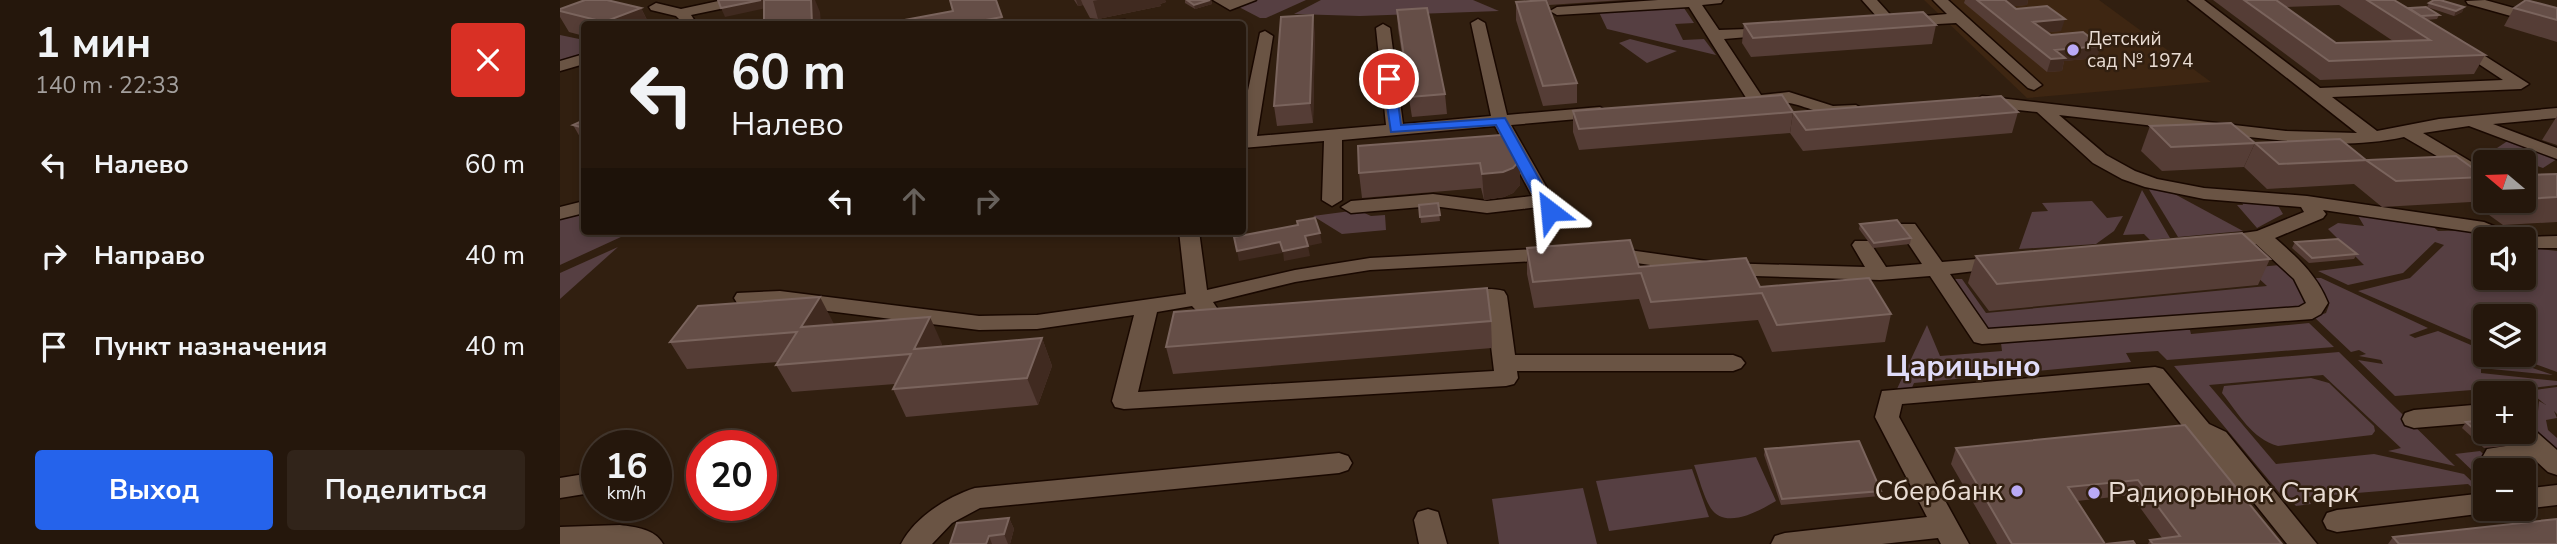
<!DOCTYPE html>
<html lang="ru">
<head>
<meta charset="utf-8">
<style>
	body { margin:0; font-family:"Nunito Sans",sans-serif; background:#31241a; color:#f1f3f6; height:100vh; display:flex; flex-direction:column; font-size:26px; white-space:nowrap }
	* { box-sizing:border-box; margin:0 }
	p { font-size:23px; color:#a39f9d }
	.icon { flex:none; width:38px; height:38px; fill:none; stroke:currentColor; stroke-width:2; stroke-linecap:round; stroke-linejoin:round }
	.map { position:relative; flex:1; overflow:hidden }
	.sheet { display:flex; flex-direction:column; background:#25170c; width:560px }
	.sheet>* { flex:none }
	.guide { position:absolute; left:21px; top:21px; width:665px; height:214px; border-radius:7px; box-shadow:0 4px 10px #0003,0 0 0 2px #42362d; background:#25170c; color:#f1f3f6; overflow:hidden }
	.needle { width:46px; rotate:289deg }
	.tools { position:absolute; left:1913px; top:150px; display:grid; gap:14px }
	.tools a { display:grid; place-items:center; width:63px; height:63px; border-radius:7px; background:#25170c; box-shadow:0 4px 10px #0003,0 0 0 2px #42362d; font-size:35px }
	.speed { position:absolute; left:21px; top:430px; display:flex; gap:14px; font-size:35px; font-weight:700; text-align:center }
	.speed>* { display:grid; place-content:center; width:91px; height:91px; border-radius:50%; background:#25170c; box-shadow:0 4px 10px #0003,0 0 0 2px #42362d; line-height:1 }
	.speed small { font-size:18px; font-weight:400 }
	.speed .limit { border:10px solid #d22; background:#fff; color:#111 }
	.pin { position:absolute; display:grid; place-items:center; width:60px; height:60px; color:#fff; margin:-30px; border:4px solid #fff; border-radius:50%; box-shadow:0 2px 7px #0007 }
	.me { position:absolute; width:77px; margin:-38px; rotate:331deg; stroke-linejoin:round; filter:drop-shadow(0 0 5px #0008) }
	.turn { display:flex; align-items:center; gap:24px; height:147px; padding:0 35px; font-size:32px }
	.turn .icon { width:91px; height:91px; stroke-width:2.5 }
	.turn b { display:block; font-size:49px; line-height:60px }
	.lanes { display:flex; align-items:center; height:66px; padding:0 35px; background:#0003; justify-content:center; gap:35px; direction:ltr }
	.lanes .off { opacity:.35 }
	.round { display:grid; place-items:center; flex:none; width:74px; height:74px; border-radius:7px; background:#31241a }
	.summary { display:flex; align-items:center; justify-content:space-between; height:119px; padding:0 35px }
	h1 { font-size:42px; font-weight:700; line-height:52px }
	.primary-button { display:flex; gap:14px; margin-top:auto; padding:14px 35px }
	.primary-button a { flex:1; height:80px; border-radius:7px; background:#2563eb; color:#fff; font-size:28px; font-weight:700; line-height:80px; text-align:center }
	.primary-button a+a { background:#31241a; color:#f1f3f6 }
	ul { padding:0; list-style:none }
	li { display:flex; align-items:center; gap:21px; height:91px; padding:0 35px }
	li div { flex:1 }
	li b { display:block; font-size:26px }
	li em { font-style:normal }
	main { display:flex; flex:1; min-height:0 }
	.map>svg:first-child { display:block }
	.built { fill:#3e2612 }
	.green { fill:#563f42 }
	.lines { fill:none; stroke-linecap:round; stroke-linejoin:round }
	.minor-casing { stroke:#190800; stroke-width:3 }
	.minor { fill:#6a5444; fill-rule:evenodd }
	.wall { fill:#553d36; fill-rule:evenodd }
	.shaded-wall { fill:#402a20 }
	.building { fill:#654e47; stroke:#7a645d; stroke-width:2 }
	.route { fill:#2563eb; stroke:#184099; stroke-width:2 }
	.poi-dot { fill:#baaaf6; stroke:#311f10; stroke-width:2.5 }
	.labels { text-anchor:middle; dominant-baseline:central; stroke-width:5; stroke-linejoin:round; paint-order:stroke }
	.far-poi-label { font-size:19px; fill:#e9dcd3; stroke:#311f10; text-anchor:start }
	.near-poi-label { font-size:28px; fill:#e9dcd3; stroke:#311f10; text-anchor:end }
	.district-label { font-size:30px; font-weight:bold; fill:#e0dcf9; stroke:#311f10 }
</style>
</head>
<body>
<main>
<section class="sheet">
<div class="summary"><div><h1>1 мин</h1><p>140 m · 22:33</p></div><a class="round" style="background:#d93025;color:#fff"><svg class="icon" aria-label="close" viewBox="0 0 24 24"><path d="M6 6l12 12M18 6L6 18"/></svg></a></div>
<ul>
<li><svg class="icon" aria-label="left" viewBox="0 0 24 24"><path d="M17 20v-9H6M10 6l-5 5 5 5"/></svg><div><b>Налево</b></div><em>60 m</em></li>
<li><svg class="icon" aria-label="right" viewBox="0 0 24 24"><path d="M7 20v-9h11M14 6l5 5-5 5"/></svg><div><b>Направо</b></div><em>40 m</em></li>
<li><svg class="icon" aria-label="arrive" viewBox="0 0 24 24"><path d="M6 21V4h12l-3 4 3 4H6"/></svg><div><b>Пункт назначения</b></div><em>40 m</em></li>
</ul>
<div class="primary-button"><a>Выход</a><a>Поделиться</a></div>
</section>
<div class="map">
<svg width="1997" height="544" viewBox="0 0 1997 544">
	<rect width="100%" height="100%" fill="#311f10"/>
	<path class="built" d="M 1364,0 L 1539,0 L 1651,82 L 1467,98 Z"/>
	<g class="green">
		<path d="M 696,0 L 746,0 L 706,18 L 700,18 L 677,6 Z"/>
		<path d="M 761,0 L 913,0 L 939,11 L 800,16 L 734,14 Z"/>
		<path d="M 1122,5 L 1134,23 L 1115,24 L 1123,40 L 1144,39 L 1156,55 L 1047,29 L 1038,10 Z"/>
		<path d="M 0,35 L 24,40 L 24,58 L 0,65 Z"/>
		<path d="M 1070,39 L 1117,51 L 1087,63 L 1059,43 Z"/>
		<path d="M 1949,140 L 1997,158 L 1997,159 L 1983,168 L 1934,150 Z"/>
		<path d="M 1585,183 L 1609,191 L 1683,231 L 1618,237 Z"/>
		<path d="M 1582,190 L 1610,238 L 1590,240 L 1584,234 L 1563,235 Z"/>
		<path d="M 1681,199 L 1717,204 L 1723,214 L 1697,228 L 1677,205 L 1683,205 Z"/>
		<path d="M 1532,201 L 1547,218 L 1563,216 L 1554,231 L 1536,244 L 1459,249 L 1472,212 L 1488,211 L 1482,203 Z"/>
		<path d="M 1805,203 L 1820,212 L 1869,223 L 1878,231 L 1916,230 L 1932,240 L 1925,240 L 1925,278 L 1964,278 L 1964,247 L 1997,251 L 1997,372 L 1950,355 L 1964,355 L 1964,317 L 1925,317 L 1925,346 L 1798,291 L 1850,278 L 1884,245 L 1875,242 L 1843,273 L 1788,285 L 1758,271 L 1804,265 L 1768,229 L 1778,223 L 1804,226 L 1794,209 Z"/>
		<path d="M 798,210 L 811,216 L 825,215 L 826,230 L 782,234 L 753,216 Z"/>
		<path d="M 24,214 L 24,231 L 74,231 L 0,265 L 0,220 Z"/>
		<path d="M 58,247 L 0,299 L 0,273 Z"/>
		<path d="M 1671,253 L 1698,267 L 1720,265 L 1736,279 L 1747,296 L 1746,303 L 1740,308 L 1596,325 L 1630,330 L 1631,334 L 1749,323 L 1774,347 L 1607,360 L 1598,351 L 1566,353 L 1571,362 L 1354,383 L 1351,390 L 1336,391 L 1367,325 L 1380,356 L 1442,351 L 1441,343 L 1470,330 L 1427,333 L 1390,279 L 1402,279 L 1426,313 L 1707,286 Z"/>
		<path d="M 1752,278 L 1761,278 L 1868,328 L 1849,335 L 1855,338 L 1878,331 L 1925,351 L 1925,355 L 1934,355 L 1993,375 L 1921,368 L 1921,373 L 1997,381 L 1997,385 L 1972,388 L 1971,396 L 1964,397 L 1964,394 L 1930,394 L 1925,389 L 1835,396 L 1798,360 L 1823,364 L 1821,360 L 1799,356 L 1806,354 L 1799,350 L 1791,352 L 1754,317 L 1766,313 L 1769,305 Z"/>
		<path d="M 1779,352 L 1895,466 L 1828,451 L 1841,448 L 1763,375 L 1649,385 L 1716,464 L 1814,454 L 1904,474 L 1925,494 L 1922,496 L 1908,484 L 1747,497 L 1751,504 L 1736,506 L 1727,496 L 1722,496 L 1614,366 Z"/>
		<path d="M 1751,378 L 1769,383 L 1814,426 L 1815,431 L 1812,435 L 1718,446 C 1692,439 1678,413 1662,393 L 1664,386 Z"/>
		<path d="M 1997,387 L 1997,414 L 1994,411 L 1997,418 L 1986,420 L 1988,430 L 1997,438 L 1997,452 L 1970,428 L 1970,409 L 1978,411 L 1979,401 L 1986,405 L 1976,397 L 1975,390 Z"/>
		<path d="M 1920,451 L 1933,463 L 1970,463 L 1977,469 L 1964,472 L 1975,483 L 1969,484 L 1964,480 L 1964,471 L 1925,471 L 1925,476 L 1919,477 L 1895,454 Z"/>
		<path d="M 1196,457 L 1216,501 C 1199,511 1164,531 1150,507 C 1143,495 1139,478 1134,465 Z"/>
		<path d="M 1132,469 L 1149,517 L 1049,531 L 1036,481 Z"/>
		<path d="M 1023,488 L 1037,544 L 939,544 L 932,499 Z"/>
	</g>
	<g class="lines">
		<g class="minor-casing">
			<g id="minor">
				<path d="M 163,0 L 191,0 L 189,3 L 131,15 L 137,24 L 124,24 L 116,16 L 91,10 L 89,7 L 96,3 L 121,9 Z"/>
				<path d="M 653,0 L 696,0 L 670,10 Z"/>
				<path d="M 1098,0 L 1163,0 L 1161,3 L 1142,5 L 1159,30 L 1217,28 L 1219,31 L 1212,35 L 1164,39 L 1201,95 L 1229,92 L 1273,106 L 1296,105 L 1304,110 C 1287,128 1249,106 1229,103 C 1216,100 1203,107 1190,104 L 1129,7 L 997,15 L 990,11 L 997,7 Z"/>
				<path d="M 1302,0 L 1317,0 L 1336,21 L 1342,18 L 1387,14 L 1373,0 L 1388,0 L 1482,85 L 1474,90 L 1468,88 L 1396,23 L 1342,26 L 1336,24 L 1325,26 Z"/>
				<path d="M 1628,0 L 1644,0 L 1760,88 L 1943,80 L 1890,45 L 1893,42 L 1903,42 L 1969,84 L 1961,89 L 1772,97 L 1817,131 L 1879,119 L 1997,108 L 1997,118 L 1933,124 L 1997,148 L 1997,159 L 1909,126 L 1863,133 L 1925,170 L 1925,184 L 1844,137 C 1785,150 1724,141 1664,134 C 1609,128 1554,121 1499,115 L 1546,155 L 1575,171 L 1597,179 L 1644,188 L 1747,196 L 1924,222 L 1960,237 L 1997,236 L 1997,248 L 1964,248 L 1964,240 L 1934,240 L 1919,233 L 1763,210 L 1766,214 L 1763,218 L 1715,238 C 1737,257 1757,275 1768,303 L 1761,314 L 1752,319 L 1422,344 L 1414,342 L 1370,276 L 1320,280 L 1161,275 L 1048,259 L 1041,257 L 1038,253 L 1041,249 L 1048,247 L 1161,263 L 1305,267 L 1292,245 L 1295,241 L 1309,241 L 1326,267 L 1362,264 L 1338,228 L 1341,224 L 1355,224 L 1382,262 L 1441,257 L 1448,259 L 1451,263 L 1448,267 L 1390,274 L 1428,329 L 1739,307 L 1746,303 L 1734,279 L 1696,244 L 1655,245 L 1652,241 L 1655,237 L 1697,231 L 1744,212 L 1741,207 L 1644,199 L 1585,187 L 1562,179 L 1533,163 L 1477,112 L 1422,106 L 1414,101 L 1422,96 L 1726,131 L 1797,133 Z"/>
				<path d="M 1925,0 L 1997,20 L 1997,29 L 1908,4 L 1906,1 Z"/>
				<path d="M 918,19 L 925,23 L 947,115 L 1040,107 L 1048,112 L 1040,117 L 951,125 L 1000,211 L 997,215 L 983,215 L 978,207 L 927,213 L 873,206 L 791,213 L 781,207 L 791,201 L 873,194 L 927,201 L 972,196 L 935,126 L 782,140 L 782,200 L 772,206 L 762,200 L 764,141 L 682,148 L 682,119 L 700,33 L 705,31 L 713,36 L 697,136 L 826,125 L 816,28 L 823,24 L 830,28 L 843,124 L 931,116 L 911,23 Z"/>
				<path d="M 565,20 L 572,24 L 551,24 L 553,21 Z"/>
				<path d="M 24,54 L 24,64 L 0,71 L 0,61 Z"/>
				<path d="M 24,201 L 24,213 L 0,219 L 0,207 Z"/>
				<path d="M 619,231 L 639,231 L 647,290 L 735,270 L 810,258 L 995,248 L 1002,250 L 1005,254 L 1002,258 L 995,260 L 810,270 L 735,282 L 653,302 L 657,308 L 654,313 C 644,315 639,314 632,306 L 597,312 L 578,392 L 934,371 L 926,304 L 893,304 L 890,299 L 893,294 C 908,290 929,287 944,291 L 947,296 L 955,355 L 1173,355 L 1181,358 L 1185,363 L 1181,368 L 1173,371 L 957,371 L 958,378 L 954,384 L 946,386 L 564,409 L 555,407 L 552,401 L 574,315 L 477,329 L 419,330 L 220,305 L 177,303 L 174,298 L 177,293 L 220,291 L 419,316 L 477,315 L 626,294 Z"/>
				<path d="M 1595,367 L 1603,369 L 1649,424 L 1666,432 L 1757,544 L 1727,544 L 1687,494 L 1677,498 L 1668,495 L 1630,447 L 1626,441 L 1627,432 L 1589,383 L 1342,404 L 1339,417 L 1409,544 L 1381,544 L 1378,538 L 1322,544 L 1211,544 L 1215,536 L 1225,533 L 1367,517 L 1315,417 L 1322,391 Z"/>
				<path d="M 1925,404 L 1925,422 L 1854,428 L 1845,425 L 1842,419 L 1845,413 L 1854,410 Z"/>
				<path d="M 1964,424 L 1970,426 L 1997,450 L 1997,475 L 1988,472 L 1976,461 L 1936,465 L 1927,463 L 1923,456 L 1927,449 L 1958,444 L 1949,432 L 1964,432 Z"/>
				<path d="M 779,453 L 788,456 L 792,463 L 788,470 L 779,473 L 420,508 L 392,523 L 372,544 L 341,544 C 355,517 387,497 415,488 Z"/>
				<path d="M 37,472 L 37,492 L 0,498 L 0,478 Z"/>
				<path d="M 1997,485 L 1997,505 L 1964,509 L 1964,489 Z"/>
				<path d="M 1925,493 L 1925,509 L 1935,509 L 1925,513 L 1777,532 L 1767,529 L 1763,521 L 1767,513 L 1777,510 Z"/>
				<path d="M 868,509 L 878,512 L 887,544 L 859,544 L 854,520 L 858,512 Z"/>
				<path d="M 60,525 C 76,527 95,529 103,544 L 0,544 L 0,527 Z"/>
			</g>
		</g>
		<use href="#minor" class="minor"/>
	</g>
	<g class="wall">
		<path d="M 514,0 L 605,0 L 606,2 L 600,4 L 601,6 L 538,19 L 530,18 L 523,5 L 518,6 Z"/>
		<path d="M 625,0 L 651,0 L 652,4 L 635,9 L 625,3 Z"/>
		<path d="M 987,0 L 1063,0 L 989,5 Z"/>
		<path d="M 1405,0 L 1468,0 L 1467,5 L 1453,6 L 1501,31 L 1487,32 L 1491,35 L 1537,58 L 1504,61 L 1502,71 L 1487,72 L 1404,3 Z"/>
		<path d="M 1653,0 L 1834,0 L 1848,9 L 1879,15 L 1877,19 L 1866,20 L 1925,55 L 1914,74 L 1760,80 ZM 1779,5 L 1833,41 L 1776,43 L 1725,7 Z"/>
		<path d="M 956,2 L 1017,83 L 1017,103 L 983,106 L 956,20 Z"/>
		<path d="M 1869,3 L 1904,7 L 1902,12 L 1894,16 L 1867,7 Z"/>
		<path d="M 81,8 L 89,24 L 24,24 L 24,36 L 9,32 L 0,17 L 0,9 Z"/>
		<path d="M 1954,8 L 1997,8 L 1997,42 L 1944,26 Z"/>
		<path d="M 837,10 L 885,94 L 887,114 L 852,117 L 838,29 Z"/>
		<path d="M 1184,24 L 1376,25 L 1372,44 L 1191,57 L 1182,43 Z"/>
		<path d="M 755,33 L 753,123 L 717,126 L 714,106 Z"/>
		<path d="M 1013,111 L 1233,112 L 1230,133 L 1019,150 L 1013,132 Z"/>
		<path d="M 1233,112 L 1458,112 L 1452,133 L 1243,151 L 1230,133 Z"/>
		<path d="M 1997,116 L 1997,145 L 1982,140 Z"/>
		<path d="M 24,120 L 24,144 L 13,125 Z"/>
		<path d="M 1590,126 L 1695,143 L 1684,167 L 1602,171 L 1581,151 Z"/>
		<path d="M 1695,143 L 1925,176 L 1925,201 L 1964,201 L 1964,175 L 1997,174 L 1997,222 L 1943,225 L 1911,202 L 1822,207 L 1794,184 L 1707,189 L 1684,167 Z"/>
		<path d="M 960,160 L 960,185 L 953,193 L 944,197 L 924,200 L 921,188 L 802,198 L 799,173 Z"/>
		<path d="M 878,203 L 880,221 L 861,223 L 859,205 Z"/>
		<path d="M 1300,224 L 1351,238 L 1350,244 L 1313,248 L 1299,229 Z"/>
		<path d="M 1735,242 L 1797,254 L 1794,259 L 1749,263 L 1732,248 Z"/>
		<path d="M 967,248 L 1200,287 L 1331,314 L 1325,342 L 1212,352 L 1198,320 L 1089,329 L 1079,299 L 974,308 L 967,274 Z"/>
		<path d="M 1416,256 L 1710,259 L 1698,285 L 1429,311 L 1408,283 Z"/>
		<path d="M 931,321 L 932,348 L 613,374 L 606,347 Z"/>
		<path d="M 273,324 L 382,344 L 381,346 L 482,338 L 492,366 L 478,405 L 346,417 L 333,389 L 335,384 L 232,392 L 216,365 L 218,362 L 127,369 L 110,342 L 274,324 Z"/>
		<path d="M 1906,422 L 1951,440 L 1947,446 L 1924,448 L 1902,428 Z"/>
		<path d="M 1625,425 L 1722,544 L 1588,544 L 1590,540 L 1602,538 L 1571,495 L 1517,501 L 1545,544 L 1437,544 L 1391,464 L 1396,448 Z"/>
		<path d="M 1205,449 L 1321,491 L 1320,496 L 1221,505 L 1204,455 Z"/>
		<path d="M 449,518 L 454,529 L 450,544 L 390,544 Z"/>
		<path d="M 1833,537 L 1997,544 L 1828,544 Z"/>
	</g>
	<g class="shaded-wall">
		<path d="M 201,0 L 232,0 L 233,2 L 165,17 L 161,8 Z"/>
		<path d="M 251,0 L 255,0 L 260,12 L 261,24 L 252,24 Z"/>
		<path d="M 516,0 L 521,0 L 523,5 L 518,6 Z"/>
		<path d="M 538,0 L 605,0 L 606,2 L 600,4 L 601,6 L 538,19 L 533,1 Z"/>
		<path d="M 651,0 L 652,4 L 635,9 L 634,5 Z"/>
		<path d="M 1438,0 L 1468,0 L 1467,5 L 1437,8 Z"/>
		<path d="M 1904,7 L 1902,12 L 1894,16 L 1896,11 Z"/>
		<path d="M 81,8 L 89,24 L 45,24 L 44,22 Z"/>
		<path d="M 753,15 L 755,33 L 753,123 L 750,103 Z"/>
		<path d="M 442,17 L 444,24 L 404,24 Z"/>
		<path d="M 1505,19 L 1501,31 L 1470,34 L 1473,22 Z"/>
		<path d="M 1541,46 L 1537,58 L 1504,61 L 1502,71 L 1487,72 L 1491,59 L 1495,50 Z"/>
		<path d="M 960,160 L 960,185 L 953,193 L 944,197 L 924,200 L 922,174 Z"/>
		<path d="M 760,233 L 762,243 L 748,246 L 750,256 L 724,261 L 723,251 L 745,236 Z"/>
		<path d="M 720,242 L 722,253 L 679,261 L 677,251 Z"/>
		<path d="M 260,297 L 274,324 L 255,354 L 241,327 Z"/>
		<path d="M 370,317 L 382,344 L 366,376 L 354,349 Z"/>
		<path d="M 482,338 L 492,366 L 478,405 L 467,378 Z"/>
		<path d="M 449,518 L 454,529 L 450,544 L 448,544 L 444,534 Z"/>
		<path d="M 429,536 L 432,544 L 426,544 Z"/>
	</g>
	<g class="building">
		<path d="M 25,0 L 47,0 L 81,8 L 44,22 L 0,11 L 0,9 Z"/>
		<path d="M 158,0 L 201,0 L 161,8 Z"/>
		<path d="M 204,0 L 251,0 L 252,24 L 204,24 Z"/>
		<path d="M 390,0 L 436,0 L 442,17 L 404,24 L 323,24 L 393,11 Z"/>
		<path d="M 627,0 L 650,0 L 634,5 Z"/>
		<path d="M 986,0 L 1017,83 L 983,86 L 956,2 Z"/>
		<path d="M 1417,0 L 1445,0 L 1456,9 L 1487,6 L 1505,19 L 1473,22 L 1491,35 L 1523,32 L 1541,46 L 1495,50 L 1505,58 L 1491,59 Z"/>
		<path d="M 1684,0 L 1716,0 L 1776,43 L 1870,40 L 1807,0 L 1834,0 L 1925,55 L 1769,61 Z"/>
		<path d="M 1874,0 L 1880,0 L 1904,7 L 1896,11 L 1869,3 Z"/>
		<path d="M 1966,0 L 1997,8 L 1997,20 L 1954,8 Z"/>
		<path d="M 1866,7 L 1879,15 L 1861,16 L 1849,8 Z"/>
		<path d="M 867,8 L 885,94 L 850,97 L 837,10 Z"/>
		<path d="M 1363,12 L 1376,25 L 1193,38 L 1184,24 Z"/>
		<path d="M 753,15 L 750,103 L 714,106 L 721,17 Z"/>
		<path d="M 638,23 L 637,24 L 607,24 Z"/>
		<path d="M 1222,95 L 1233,112 L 1019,129 L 1013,111 Z"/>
		<path d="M 1441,96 L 1458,112 L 1246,130 L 1233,112 Z"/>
		<path d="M 24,120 L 24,128 L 13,125 Z"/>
		<path d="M 1671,123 L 1695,143 L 1611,147 L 1590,126 Z"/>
		<path d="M 954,134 L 960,160 L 953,168 L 943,172 L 922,174 L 920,163 L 799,173 L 798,146 Z"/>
		<path d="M 1780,139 L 1806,160 L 1719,164 L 1695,143 Z"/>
		<path d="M 1896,156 L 1925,177 L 1836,181 L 1806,160 Z"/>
		<path d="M 1997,174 L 1997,197 L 1964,199 L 1964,175 Z"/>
		<path d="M 878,203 L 880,215 L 860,217 L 859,205 Z"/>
		<path d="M 755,218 L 760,233 L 745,236 L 748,246 L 723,251 L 720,242 L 677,251 L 674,237 L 738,225 L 737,221 Z"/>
		<path d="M 1337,220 L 1351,238 L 1314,243 L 1300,224 Z"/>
		<path d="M 1682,233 L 1710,259 L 1437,284 L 1416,256 Z"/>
		<path d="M 1778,239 L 1797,254 L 1752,258 L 1735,242 Z"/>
		<path d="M 1070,240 L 1079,267 L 1186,258 L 1200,287 L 1309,278 L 1331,314 L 1217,325 L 1202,293 L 1091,302 L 1081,273 L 973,282 L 967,248 Z"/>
		<path d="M 927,288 L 931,321 L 606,347 L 614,312 Z"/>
		<path d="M 260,297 L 241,327 L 370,317 L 354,349 L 482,338 L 467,378 L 333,389 L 351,354 L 216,365 L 237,332 L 110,342 L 138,306 Z"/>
		<path d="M 1925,420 L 1925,432 L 1943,432 L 1951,440 L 1928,442 L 1906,422 Z"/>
		<path d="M 1625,425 L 1722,544 L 1593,544 L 1590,540 L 1620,536 L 1578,480 L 1508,487 L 1545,544 L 1452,544 L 1396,448 Z"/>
		<path d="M 1299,441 L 1321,491 L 1222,499 L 1205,449 Z"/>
		<path d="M 449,518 L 444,534 L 429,536 L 426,544 L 390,544 L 397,523 Z"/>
		<path d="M 1997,519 L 1997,544 L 1839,544 L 1833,537 Z"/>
		<path d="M 1573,541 L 1575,544 L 1546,544 Z"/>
	</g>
	<path class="route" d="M 829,75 L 835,79 L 841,125 L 945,118 L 997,211 L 995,214 L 985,214 L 982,211 L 936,125 L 831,132 L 823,79 Z"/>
	<g class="poi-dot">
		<circle cx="1513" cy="50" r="7"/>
		<circle cx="1457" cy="491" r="7"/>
		<circle cx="1534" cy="493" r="7"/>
	</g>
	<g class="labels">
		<g class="far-poi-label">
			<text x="1527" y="39">Детский<tspan x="1527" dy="22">сад № 1974</tspan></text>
		</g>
		<g class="near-poi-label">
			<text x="1443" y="491">Сбербанк</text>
			<text x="1548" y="493" text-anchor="start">Радиорынок Старк</text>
		</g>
		<g class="district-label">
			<text x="1403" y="366">Царицыно</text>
		</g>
	</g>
</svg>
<div class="tools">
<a><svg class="needle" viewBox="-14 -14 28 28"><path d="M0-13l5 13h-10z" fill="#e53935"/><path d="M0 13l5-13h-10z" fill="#a39f9d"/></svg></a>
<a><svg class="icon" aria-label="sound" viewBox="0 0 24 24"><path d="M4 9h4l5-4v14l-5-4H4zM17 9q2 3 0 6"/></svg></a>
<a><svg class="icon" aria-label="layers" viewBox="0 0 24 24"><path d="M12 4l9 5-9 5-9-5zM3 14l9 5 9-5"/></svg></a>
<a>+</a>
<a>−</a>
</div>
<div class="speed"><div>16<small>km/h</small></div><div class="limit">20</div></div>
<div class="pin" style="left:829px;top:79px;background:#d93025"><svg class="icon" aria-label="arrive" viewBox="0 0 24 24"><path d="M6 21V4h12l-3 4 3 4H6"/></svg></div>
<svg class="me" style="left:990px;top:211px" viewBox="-20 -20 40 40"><path d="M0-17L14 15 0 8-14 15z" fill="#2563eb" stroke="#fff" stroke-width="4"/></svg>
<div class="guide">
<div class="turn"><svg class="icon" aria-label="left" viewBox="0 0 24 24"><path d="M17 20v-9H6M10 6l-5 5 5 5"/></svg><div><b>60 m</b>Налево</div></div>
<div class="lanes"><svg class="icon" aria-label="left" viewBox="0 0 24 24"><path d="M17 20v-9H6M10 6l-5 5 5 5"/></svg><svg class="icon off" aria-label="ahead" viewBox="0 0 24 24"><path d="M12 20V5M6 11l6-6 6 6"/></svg><svg class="icon off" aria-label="right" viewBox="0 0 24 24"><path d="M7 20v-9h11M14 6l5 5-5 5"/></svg></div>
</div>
</div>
</main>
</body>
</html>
